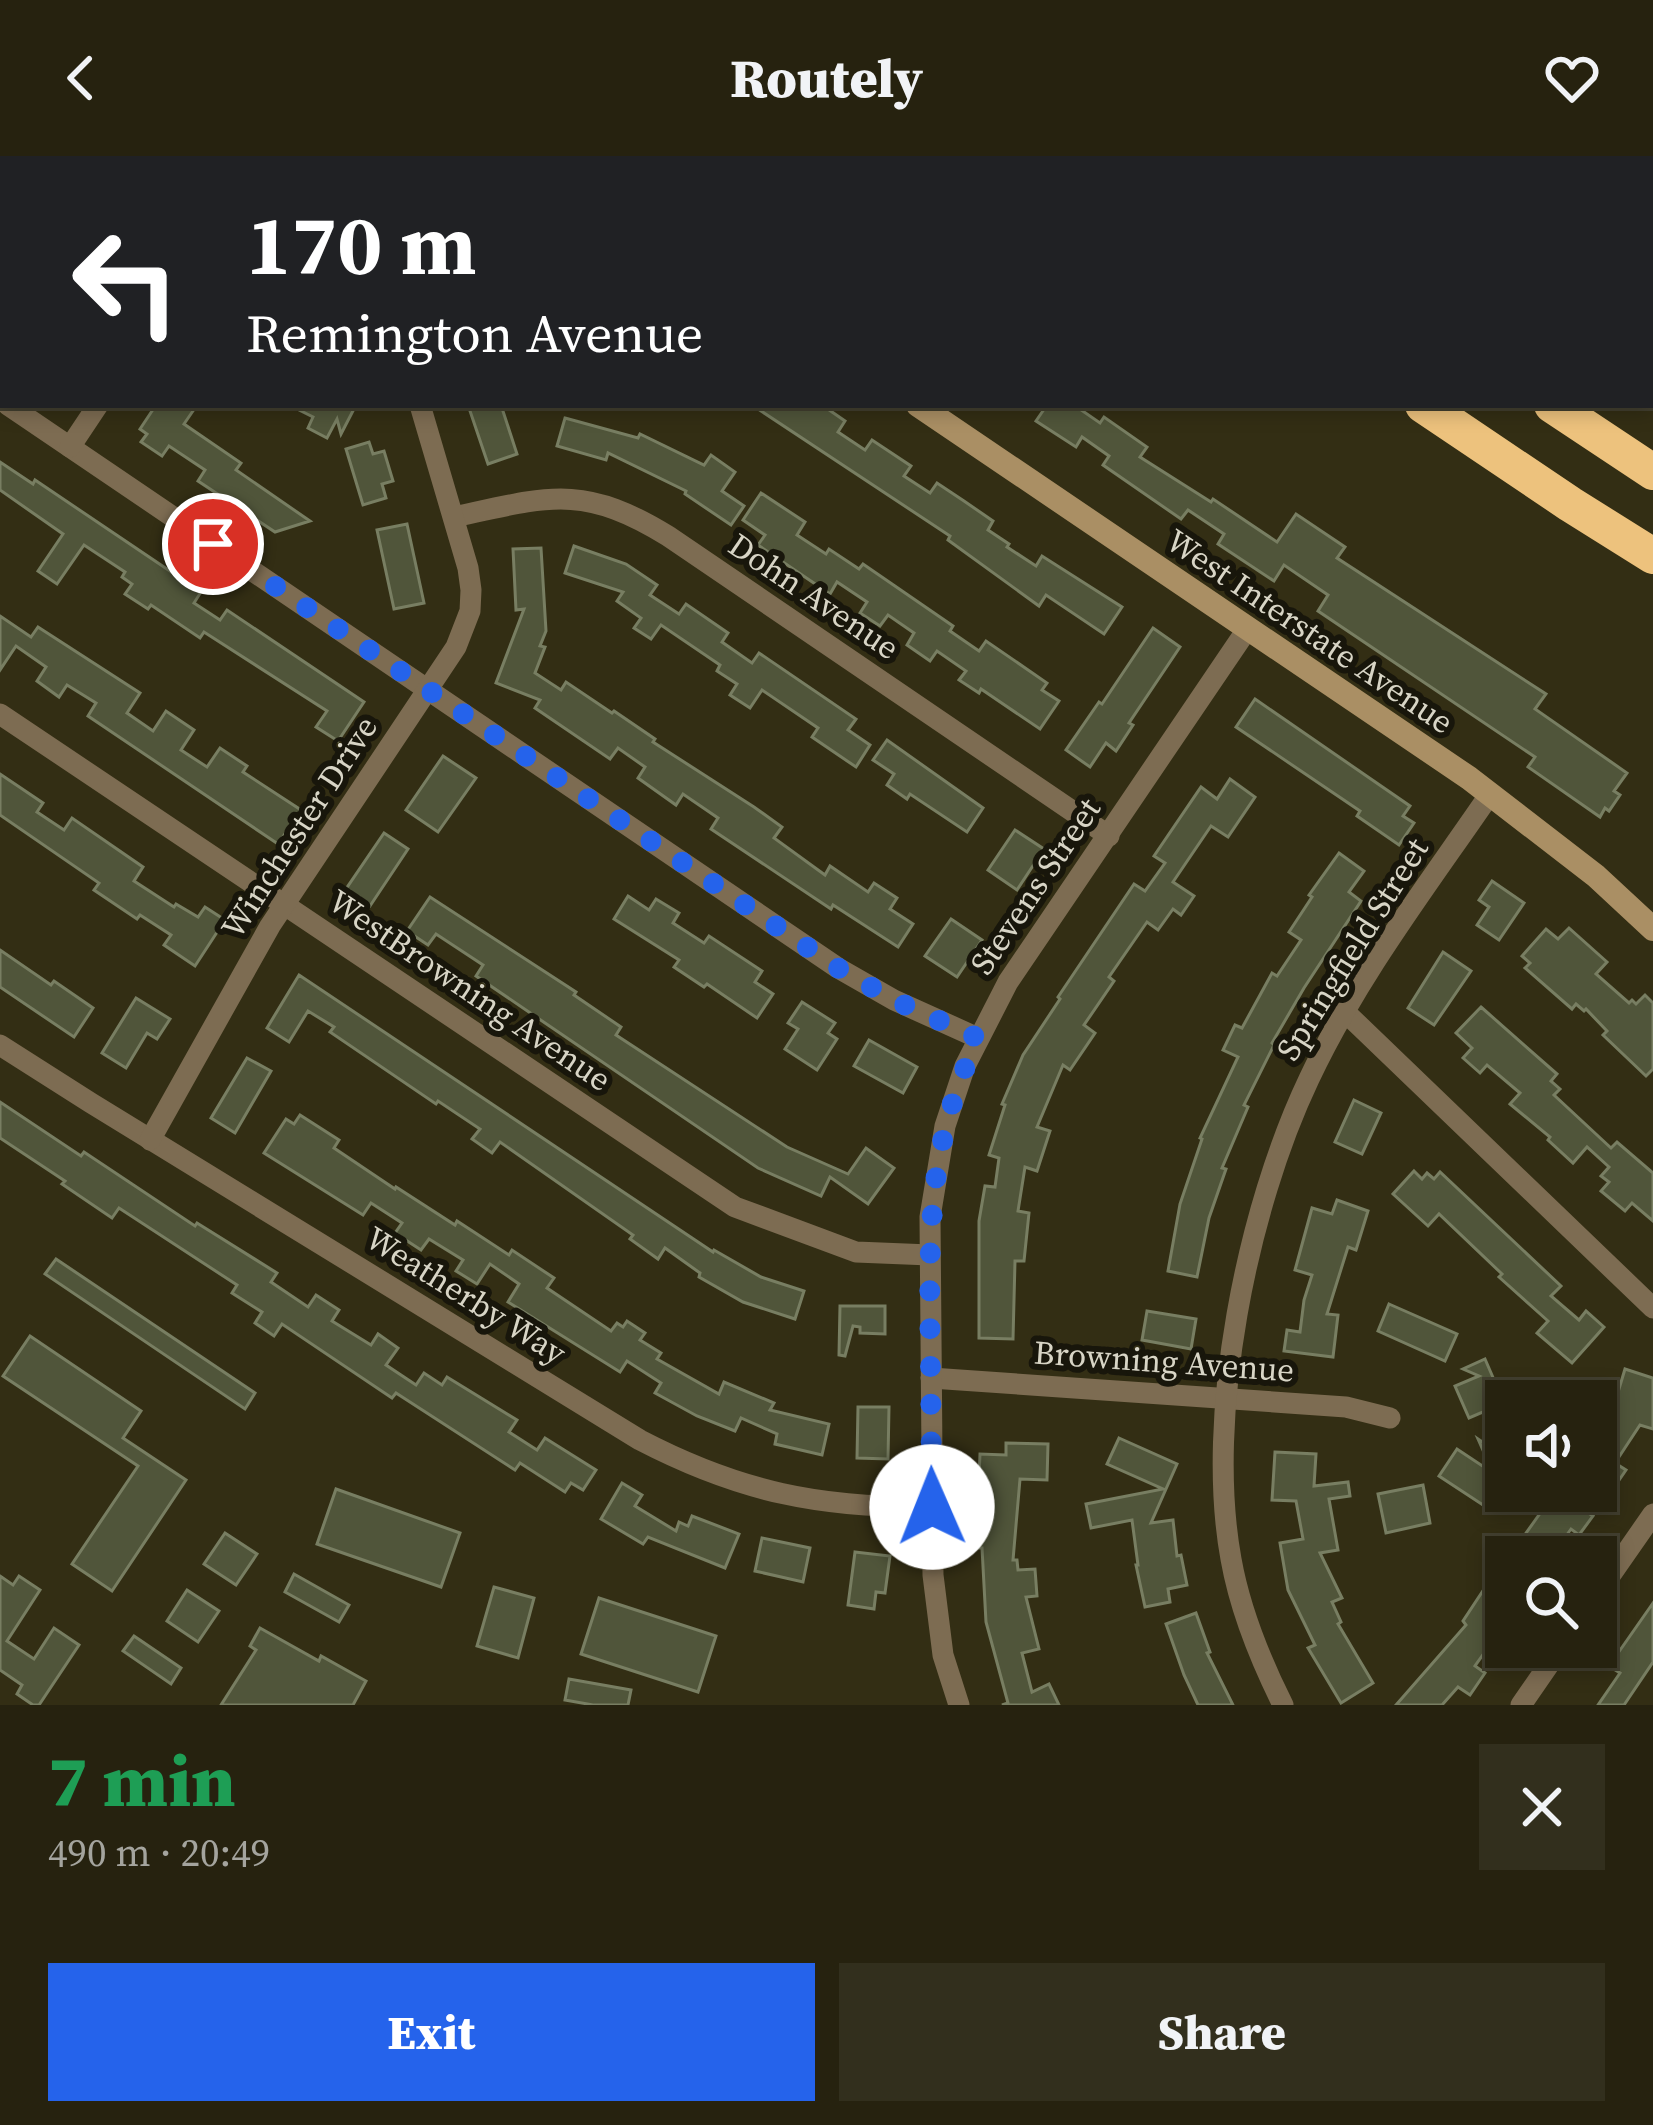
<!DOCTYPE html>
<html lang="en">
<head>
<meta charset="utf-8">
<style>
	body { margin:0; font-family:"Source Serif 4",serif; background:#322f1d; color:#f1f3f6; height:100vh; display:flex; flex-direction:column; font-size:45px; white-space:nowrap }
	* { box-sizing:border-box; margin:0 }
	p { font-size:39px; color:#a4a49e }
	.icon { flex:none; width:66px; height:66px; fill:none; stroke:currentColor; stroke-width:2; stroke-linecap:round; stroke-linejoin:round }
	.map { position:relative; height:1549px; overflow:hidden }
	.panel { display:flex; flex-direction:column; background:#26220f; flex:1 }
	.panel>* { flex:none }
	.banner { position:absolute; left:0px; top:0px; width:1653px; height:252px; box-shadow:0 6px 18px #0003,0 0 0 3px #423f2f; background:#202124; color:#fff; overflow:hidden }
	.buttons { position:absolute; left:1485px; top:1224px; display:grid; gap:24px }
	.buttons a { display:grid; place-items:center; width:132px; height:132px; border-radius:0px; background:#26220f; box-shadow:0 6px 18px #0003,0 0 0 3px #423f2f; font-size:60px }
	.pin { position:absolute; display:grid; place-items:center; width:102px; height:102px; color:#fff; margin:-51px; border:6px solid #fff; border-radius:50%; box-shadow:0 3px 12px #0007 }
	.me { position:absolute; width:132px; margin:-66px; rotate:359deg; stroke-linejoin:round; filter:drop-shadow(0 0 9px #0008) }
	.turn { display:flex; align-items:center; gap:42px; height:252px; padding:0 48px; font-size:54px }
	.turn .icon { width:156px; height:156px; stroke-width:2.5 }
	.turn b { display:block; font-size:84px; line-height:102px }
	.round { display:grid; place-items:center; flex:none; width:126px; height:126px; border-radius:0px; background:#322f1d }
	.head { display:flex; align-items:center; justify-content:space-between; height:204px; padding:0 48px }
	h1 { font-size:72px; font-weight:800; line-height:90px; color:#1e9e55 }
	.button { display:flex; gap:24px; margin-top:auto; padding:24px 48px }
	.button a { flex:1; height:138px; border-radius:0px; background:#2563eb; color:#fff; font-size:48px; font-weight:800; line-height:138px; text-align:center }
	.button a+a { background:#322f1d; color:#f1f3f6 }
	header { display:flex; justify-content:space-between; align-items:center; height:156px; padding:0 48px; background:#26220f; font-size:54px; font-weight:800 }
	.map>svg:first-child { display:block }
	.building { fill:#50553a; stroke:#787e62; stroke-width:3 }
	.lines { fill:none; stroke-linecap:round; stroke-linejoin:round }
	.street { stroke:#7d6c52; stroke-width:21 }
	.secondary { stroke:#aa8f64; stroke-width:24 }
	.highway { stroke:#edc27d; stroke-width:36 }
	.route { stroke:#2563eb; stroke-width:21; stroke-dasharray:0 37.8 }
	.labels { text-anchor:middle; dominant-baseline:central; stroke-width:12; stroke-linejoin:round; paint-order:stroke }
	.street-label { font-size:33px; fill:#d8d5c6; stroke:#18160b }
</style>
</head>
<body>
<header><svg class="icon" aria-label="back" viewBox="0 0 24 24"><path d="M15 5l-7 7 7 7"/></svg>Routely<svg class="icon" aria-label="heart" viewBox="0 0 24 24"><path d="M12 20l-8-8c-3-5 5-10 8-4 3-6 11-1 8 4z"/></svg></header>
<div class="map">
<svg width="1653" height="1549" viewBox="0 0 1653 1549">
	<rect width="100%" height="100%" fill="#332e14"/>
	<g class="building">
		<path d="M 156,249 L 197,249 L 184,268 L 241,307 L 236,314 L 310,365 L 275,376 L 198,325 L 205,314 L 169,290 L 162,300 L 141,286 L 147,278 L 140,273 Z"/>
		<path d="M 289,249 L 356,249 L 341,278 L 337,263 L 327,282 L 308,272 L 313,261 Z"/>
		<path d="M 468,249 L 501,249 L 517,298 L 488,308 Z"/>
		<path d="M 752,249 L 822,249 L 845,265 L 838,276 L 865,294 L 872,284 L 911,310 L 904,320 L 930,337 L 937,327 L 964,345 L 993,365 L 988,374 L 1009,388 L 1007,391 L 1036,410 L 1042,400 L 1122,451 L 1104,478 L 1046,439 L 1039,450 L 948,384 L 950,380 Z"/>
		<path d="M 1047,249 L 1074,249 L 1100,267 L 1104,261 L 1147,291 L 1140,301 L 1211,346 L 1213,343 L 1277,386 L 1296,358 L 1345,391 L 1337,402 L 1546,538 L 1535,553 L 1627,617 L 1614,635 L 1620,639 L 1609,655 L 1605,652 L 1600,661 L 1528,611 L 1535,601 L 1318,455 L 1328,439 L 1284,409 L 1274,425 L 1218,388 L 1224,378 L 1188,354 L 1181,363 L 1103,309 L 1109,300 L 1082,281 L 1076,291 L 1036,265 Z"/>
		<path d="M 565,262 L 638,282 L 640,278 L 704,309 L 711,299 L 735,316 L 722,335 L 744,350 L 731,369 L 685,338 L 686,335 L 608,297 L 606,304 L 557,290 Z"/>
		<path d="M 369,286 L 373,298 L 384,295 L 393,325 L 382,328 L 386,342 L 363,349 L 346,293 Z"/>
		<path d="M 0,306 L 33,328 L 35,324 L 201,436 L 194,447 L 220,464 L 227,454 L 364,546 L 338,585 L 316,571 L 327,555 L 204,476 L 200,482 L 151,449 L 148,453 L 125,438 L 132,428 L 122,421 L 125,416 L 84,389 L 57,428 L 38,415 L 63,378 L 0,334 Z"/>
		<path d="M 761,337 L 805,366 L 797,379 L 826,398 L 829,393 L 859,413 L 863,408 L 953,470 L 950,475 L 979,495 L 986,485 L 1047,527 L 1042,534 L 1059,545 L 1040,573 L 981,533 L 979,537 L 959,524 L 966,515 L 937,495 L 930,505 L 907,489 L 914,477 L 888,459 L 880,470 L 860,457 L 867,446 L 837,426 L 830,438 L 758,389 L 765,379 L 743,364 Z"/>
		<path d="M 407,368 L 424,447 L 394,453 L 377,374 Z"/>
		<path d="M 574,390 L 626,408 L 657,429 L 650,439 L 679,458 L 686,448 L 728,477 L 722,486 L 752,507 L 759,497 L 856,563 L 848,574 L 870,589 L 856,611 L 812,581 L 818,572 L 762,534 L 750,552 L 730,539 L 737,528 L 717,515 L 720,509 L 661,469 L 651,483 L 634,472 L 641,462 L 617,445 L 623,436 L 565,417 Z"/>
		<path d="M 541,392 L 546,475 L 540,490 L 545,491 L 535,517 L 561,534 L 566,526 L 612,557 L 614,555 L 655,583 L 653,586 L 754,651 L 782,671 L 774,682 L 825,719 L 830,710 L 868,736 L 874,727 L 897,742 L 890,753 L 913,768 L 898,791 L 833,749 L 831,753 L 711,673 L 718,662 L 683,638 L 676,649 L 638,622 L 645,611 L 618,592 L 610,603 L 535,552 L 540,544 L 496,527 L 524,453 L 516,454 L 513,393 Z"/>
		<path d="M 0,460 L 31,481 L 38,471 L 140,537 L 127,557 L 153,575 L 166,555 L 194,574 L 181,594 L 207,611 L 220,592 L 247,610 L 243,616 L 301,654 L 278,688 L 88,560 L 96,547 L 67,529 L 59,541 L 37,525 L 46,511 L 16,490 L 0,514 Z"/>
		<path d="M 1153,472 L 1180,491 L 1129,567 L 1133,569 L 1116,595 L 1106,587 L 1090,611 L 1066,594 L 1099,546 L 1102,548 Z"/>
		<path d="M 1255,543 L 1410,650 L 1403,660 L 1414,667 L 1399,689 L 1357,660 L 1360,655 L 1236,571 Z"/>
		<path d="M 887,584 L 983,652 L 967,676 L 910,638 L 907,643 L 887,629 L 894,618 L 873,604 Z"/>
		<path d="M 443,600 L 476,622 L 438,676 L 406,654 Z"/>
		<path d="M 0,618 L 43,647 L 37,656 L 64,674 L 72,662 L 143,711 L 134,725 L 174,751 L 176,748 L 198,761 L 205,751 L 225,764 L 195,810 L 164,789 L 171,779 L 140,759 L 137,763 L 94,734 L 99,727 L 0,659 Z"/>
		<path d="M 1230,623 L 1255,641 L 1228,681 L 1211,670 L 1173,726 L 1194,740 L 1181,759 L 1173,753 L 1158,774 L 1147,766 L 1109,821 L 1114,825 L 1084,869 L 1095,877 L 1070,914 L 1063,909 L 1037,971 L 1050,975 L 1037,1015 L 1025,1011 L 1018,1055 L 1029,1057 L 1024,1105 L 1015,1105 L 1013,1183 L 979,1182 L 979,1065 L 985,1030 L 995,1031 L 999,1002 L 989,999 L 1005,949 L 1002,948 L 1023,899 L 1060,843 L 1058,841 L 1134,728 L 1145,735 L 1165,707 L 1154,700 L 1201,631 L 1217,643 Z"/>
		<path d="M 1015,674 L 1044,693 L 1017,734 L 988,714 Z"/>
		<path d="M 384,677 L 408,693 L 370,750 L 346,733 Z"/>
		<path d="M 1339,697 L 1364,715 L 1349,736 L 1361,745 L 1304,832 L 1272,887 L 1274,889 L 1244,949 L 1248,951 L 1222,1012 L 1226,1013 L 1209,1062 L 1197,1121 L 1168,1115 L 1180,1048 L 1202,983 L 1200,982 L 1238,901 L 1223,894 L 1235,869 L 1242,872 L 1272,817 L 1277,820 L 1301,784 L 1289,776 L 1312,741 L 1309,739 Z"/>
		<path d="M 1492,725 L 1524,747 L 1499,784 L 1477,769 L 1489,751 L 1479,744 Z"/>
		<path d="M 628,740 L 649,754 L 656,743 L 679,757 L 673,767 L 704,787 L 709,780 L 762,815 L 755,826 L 773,838 L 757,862 L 707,828 L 704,831 L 674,811 L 679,804 L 614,763 Z"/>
		<path d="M 430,741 L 576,836 L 574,839 L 621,871 L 616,879 L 787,991 L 848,1018 L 866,992 L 894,1012 L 868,1048 L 830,1021 L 821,1040 L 758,1012 L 476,820 L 483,809 L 436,778 L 428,789 L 407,775 Z"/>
		<path d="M 951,763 L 982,784 L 957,821 L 925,800 Z"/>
		<path d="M 1569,772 L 1607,806 L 1596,818 L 1629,847 L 1632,844 L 1636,848 L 1645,839 L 1653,847 L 1653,913 L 1646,920 L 1603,879 L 1607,875 L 1586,853 L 1584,855 L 1576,848 L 1572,853 L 1525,812 L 1530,807 L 1522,800 L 1546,773 L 1558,783 Z"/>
		<path d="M 0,794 L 51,829 L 54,825 L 93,852 L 74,881 L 0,831 Z"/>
		<path d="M 1443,796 L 1471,815 L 1434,869 L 1408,852 Z"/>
		<path d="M 299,819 L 713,1096 L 714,1094 L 761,1121 L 804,1135 L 795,1163 L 743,1146 L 699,1121 L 700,1117 L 665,1092 L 658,1103 L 630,1083 L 633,1079 L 500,986 L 492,997 L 472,983 L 480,973 L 438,945 L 436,948 L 330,876 L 334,871 L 308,855 L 289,886 L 267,872 Z"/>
		<path d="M 136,842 L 170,863 L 157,883 L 147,877 L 126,912 L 102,897 Z"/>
		<path d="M 802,846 L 835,867 L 828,877 L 837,883 L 817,914 L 785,893 L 798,873 L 788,867 Z"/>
		<path d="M 1481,851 L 1557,918 L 1551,925 L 1560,933 L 1554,939 L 1611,992 L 1617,986 L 1653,1017 L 1653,1065 L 1632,1047 L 1625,1055 L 1601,1035 L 1609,1026 L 1601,1020 L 1609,1011 L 1587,991 L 1573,1007 L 1548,984 L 1550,981 L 1510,948 L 1520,937 L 1487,909 L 1480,917 L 1463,902 L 1472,892 L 1456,877 Z"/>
		<path d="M 869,884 L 917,911 L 903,937 L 854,910 Z"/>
		<path d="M 247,902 L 271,915 L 235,977 L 211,962 Z"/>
		<path d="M 1354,944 L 1381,957 L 1362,998 L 1335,986 Z"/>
		<path d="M 0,946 L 81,1000 L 84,996 L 195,1070 L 197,1067 L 277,1117 L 271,1126 L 308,1151 L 316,1139 L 339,1154 L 332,1165 L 371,1189 L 378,1178 L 398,1192 L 386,1209 L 416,1229 L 424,1217 L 442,1229 L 447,1221 L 517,1264 L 509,1276 L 537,1294 L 545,1282 L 596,1314 L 583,1334 L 571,1327 L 565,1336 L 520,1307 L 515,1314 L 396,1237 L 392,1242 L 282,1168 L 274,1180 L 255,1167 L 262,1156 L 232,1137 L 237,1129 L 119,1052 L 112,1062 L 62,1028 L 65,1025 L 0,982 Z"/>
		<path d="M 300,959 L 339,984 L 334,992 L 395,1033 L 396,1031 L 455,1069 L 457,1065 L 509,1099 L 512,1094 L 554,1122 L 547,1132 L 611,1175 L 617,1167 L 623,1171 L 627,1165 L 645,1177 L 640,1184 L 661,1197 L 657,1203 L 719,1238 L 724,1226 L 774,1247 L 770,1254 L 829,1268 L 822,1299 L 775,1288 L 777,1278 L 741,1262 L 735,1275 L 697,1260 L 655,1237 L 661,1227 L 627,1205 L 620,1216 L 508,1146 L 519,1128 L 490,1108 L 477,1128 L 456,1115 L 463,1104 L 429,1083 L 421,1094 L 395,1077 L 402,1067 L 371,1047 L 363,1059 L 264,997 L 286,963 L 294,968 Z"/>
		<path d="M 1414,1015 L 1422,1023 L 1427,1017 L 1434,1023 L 1440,1016 L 1561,1130 L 1551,1140 L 1579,1164 L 1586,1155 L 1604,1171 L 1572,1207 L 1537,1177 L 1548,1165 L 1499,1121 L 1502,1118 L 1439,1058 L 1428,1070 L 1393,1038 Z"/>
		<path d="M 1337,1044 L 1368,1055 L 1356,1094 L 1348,1091 L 1327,1158 L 1338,1159 L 1333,1201 L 1284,1195 L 1287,1174 L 1300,1176 L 1304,1144 L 1312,1119 L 1295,1114 L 1312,1052 L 1332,1058 Z"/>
		<path d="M 56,1103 L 255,1237 L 245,1253 L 45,1118 Z"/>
		<path d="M 1389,1148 L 1457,1178 L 1445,1205 L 1378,1175 Z"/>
		<path d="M 840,1150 L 885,1150 L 885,1178 L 860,1177 L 860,1171 L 853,1170 L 845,1200 L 839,1199 Z"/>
		<path d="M 1147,1155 L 1196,1163 L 1191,1193 L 1142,1184 Z"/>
		<path d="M 30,1180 L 141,1255 L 123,1282 L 186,1324 L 112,1435 L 72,1408 L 138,1310 L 3,1220 Z"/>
		<path d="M 1485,1203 L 1504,1247 L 1469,1262 L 1455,1230 L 1479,1220 L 1463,1213 Z"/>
		<path d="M 1625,1213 L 1653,1222 L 1653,1273 L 1640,1269 L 1615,1307 L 1626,1314 L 1613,1333 L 1596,1322 L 1596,1265 L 1607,1273 Z"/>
		<path d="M 858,1251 L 889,1251 L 888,1303 L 857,1302 Z"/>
		<path d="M 1119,1282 L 1177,1308 L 1151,1367 L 1173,1364 L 1177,1400 L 1181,1399 L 1187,1429 L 1168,1433 L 1170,1446 L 1145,1451 L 1136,1409 L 1138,1409 L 1132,1364 L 1091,1372 L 1086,1348 L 1163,1333 L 1107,1308 Z"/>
		<path d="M 1478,1283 L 1506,1302 L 1506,1315 L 1483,1349 L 1439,1320 L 1457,1293 L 1493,1317 Z"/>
		<path d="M 1006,1287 L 1048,1288 L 1047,1324 L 1020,1323 L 1013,1404 L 1017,1404 L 1018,1414 L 1035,1413 L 1037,1440 L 1026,1441 L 1039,1493 L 1022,1497 L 1032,1536 L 1049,1528 L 1059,1549 L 1002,1549 L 1008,1547 L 986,1466 L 982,1392 L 978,1392 L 984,1321 L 979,1321 L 980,1298 L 1006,1299 Z"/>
		<path d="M 1275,1296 L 1316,1298 L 1314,1330 L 1348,1326 L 1350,1340 L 1329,1343 L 1338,1394 L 1320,1397 L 1342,1442 L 1332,1446 L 1341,1466 L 1338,1468 L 1373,1527 L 1341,1547 L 1308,1492 L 1315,1489 L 1288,1434 L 1280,1387 L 1303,1383 L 1296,1345 L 1272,1344 Z"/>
		<path d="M 622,1327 L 642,1339 L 635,1350 L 676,1375 L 679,1366 L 688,1370 L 692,1360 L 739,1378 L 725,1412 L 648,1381 L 643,1388 L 601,1363 Z"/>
		<path d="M 1423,1329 L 1430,1367 L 1386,1377 L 1378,1338 Z"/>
		<path d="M 336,1333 L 460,1377 L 441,1431 L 317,1388 Z"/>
		<path d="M 1556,1335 L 1599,1335 L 1585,1355 L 1593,1360 L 1579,1379 L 1571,1373 L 1551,1401 L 1509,1401 Z"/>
		<path d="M 225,1377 L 257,1398 L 236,1429 L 204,1408 Z"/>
		<path d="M 762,1382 L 810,1392 L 803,1426 L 755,1415 Z"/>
		<path d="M 855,1396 L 890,1400 L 885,1437 L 876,1436 L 874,1453 L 848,1449 Z"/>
		<path d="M 294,1418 L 349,1449 L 339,1466 L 285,1436 Z"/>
		<path d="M 1494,1418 L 1506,1426 L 1506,1481 L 1499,1476 L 1475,1510 L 1485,1517 L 1470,1539 L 1458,1531 L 1442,1549 L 1396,1549 L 1466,1469 L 1463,1465 Z"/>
		<path d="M 0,1420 L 13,1429 L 19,1420 L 40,1434 L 7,1485 L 34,1503 L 54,1472 L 79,1489 L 39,1549 L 33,1549 L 17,1538 L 22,1529 L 0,1514 Z"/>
		<path d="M 494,1431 L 534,1442 L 518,1502 L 477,1490 Z"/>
		<path d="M 187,1434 L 219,1455 L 198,1486 L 167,1465 Z"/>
		<path d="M 599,1442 L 716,1480 L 698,1536 L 581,1498 Z"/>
		<path d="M 1653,1447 L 1653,1506 L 1624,1549 L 1598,1549 L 1620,1517 L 1609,1510 Z"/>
		<path d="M 1196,1457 L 1210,1496 L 1207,1497 L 1233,1549 L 1198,1549 L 1184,1519 L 1166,1468 Z"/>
		<path d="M 260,1472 L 319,1505 L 321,1500 L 366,1525 L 353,1549 L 221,1549 L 256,1494 L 250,1490 Z"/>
		<path d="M 134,1480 L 181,1512 L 171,1528 L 123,1495 Z"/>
		<path d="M 569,1523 L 631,1534 L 628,1549 L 593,1549 L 565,1544 Z"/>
	</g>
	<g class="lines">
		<g class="street">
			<path d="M 444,3 L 445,0"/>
			<path d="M 8,249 L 838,812 L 894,844 L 978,882"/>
			<path d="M 70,291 L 98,249"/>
			<path d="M 454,361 C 547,341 582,327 668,380 L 1109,680"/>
			<path d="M 0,558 L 735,1051 L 856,1096 L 930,1099"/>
			<path d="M 1345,856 L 1653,1152"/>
			<path d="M 0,889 L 91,947 L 640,1284 C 740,1336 820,1352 932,1351"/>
			<path d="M 150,984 L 270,770 L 456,491 L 470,455 L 471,434 L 468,412 L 420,249"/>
			<path d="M 931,1222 L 1346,1251 L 1390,1262"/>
			<path d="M 1596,1440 L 1653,1358"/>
			<path d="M 959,1549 L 943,1499 L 933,1419 L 930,1061 L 945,970 L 965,910 L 1008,826 L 1248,472"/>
			<path d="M 1283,1549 C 1260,1503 1240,1454 1231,1403 C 1205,1261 1247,1053 1309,923 C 1357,821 1427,730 1490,638"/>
			<path d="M 1521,1549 L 1561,1491"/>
		</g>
		<g class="secondary">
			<path d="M 526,0 L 534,3"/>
			<path d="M 918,249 L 1469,622 L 1596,720 L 1653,773"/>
		</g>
		<g class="highway">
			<path d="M 1054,0 L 1059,3"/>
			<path d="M 1184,0 L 1188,3"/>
			<path d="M 1423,249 L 1570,348 L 1653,400"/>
			<path d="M 1552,249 L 1653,316"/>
		</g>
	</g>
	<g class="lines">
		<path class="route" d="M 213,388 L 838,812 L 894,844 L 978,882 C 930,984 929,1064 930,1174 C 931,1233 931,1292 932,1351"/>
	</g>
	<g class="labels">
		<g class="street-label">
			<text transform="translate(814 440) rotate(34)">Dohn Avenue</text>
			<text transform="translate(1310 475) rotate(34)">West Interstate Avenue</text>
			<text transform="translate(299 671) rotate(-57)">Winchester Drive</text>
			<text transform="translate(1035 730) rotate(-56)">Stevens Street</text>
			<text transform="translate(1352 793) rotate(-58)">Springfield Street</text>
			<text transform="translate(470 834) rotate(34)">WestBrowning Avenue</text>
			<text transform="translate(466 1139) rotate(32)">Weatherby Way</text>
			<text transform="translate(1164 1205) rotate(4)">Browning Avenue</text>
		</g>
	</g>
</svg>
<div class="buttons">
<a><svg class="icon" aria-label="sound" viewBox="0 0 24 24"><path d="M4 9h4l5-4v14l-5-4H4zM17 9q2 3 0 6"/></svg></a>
<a><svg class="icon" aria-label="search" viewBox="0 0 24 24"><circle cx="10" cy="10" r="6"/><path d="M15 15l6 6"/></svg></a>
</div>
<div class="pin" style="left:213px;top:388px;background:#d93025"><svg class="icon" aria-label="arrive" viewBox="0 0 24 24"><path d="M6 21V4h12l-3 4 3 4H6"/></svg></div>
<svg class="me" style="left:932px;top:1351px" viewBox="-20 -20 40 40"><circle r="19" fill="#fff"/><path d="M0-13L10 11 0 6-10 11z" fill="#2563eb"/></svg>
<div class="banner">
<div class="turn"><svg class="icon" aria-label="left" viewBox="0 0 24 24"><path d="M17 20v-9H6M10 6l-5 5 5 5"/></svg><div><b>170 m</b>Remington Avenue</div></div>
</div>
</div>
<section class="panel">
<div class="head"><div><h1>7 min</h1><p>490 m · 20:49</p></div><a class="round"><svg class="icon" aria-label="close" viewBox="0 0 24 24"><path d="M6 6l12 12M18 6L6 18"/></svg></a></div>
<div class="button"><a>Exit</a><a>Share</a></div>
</section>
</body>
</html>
